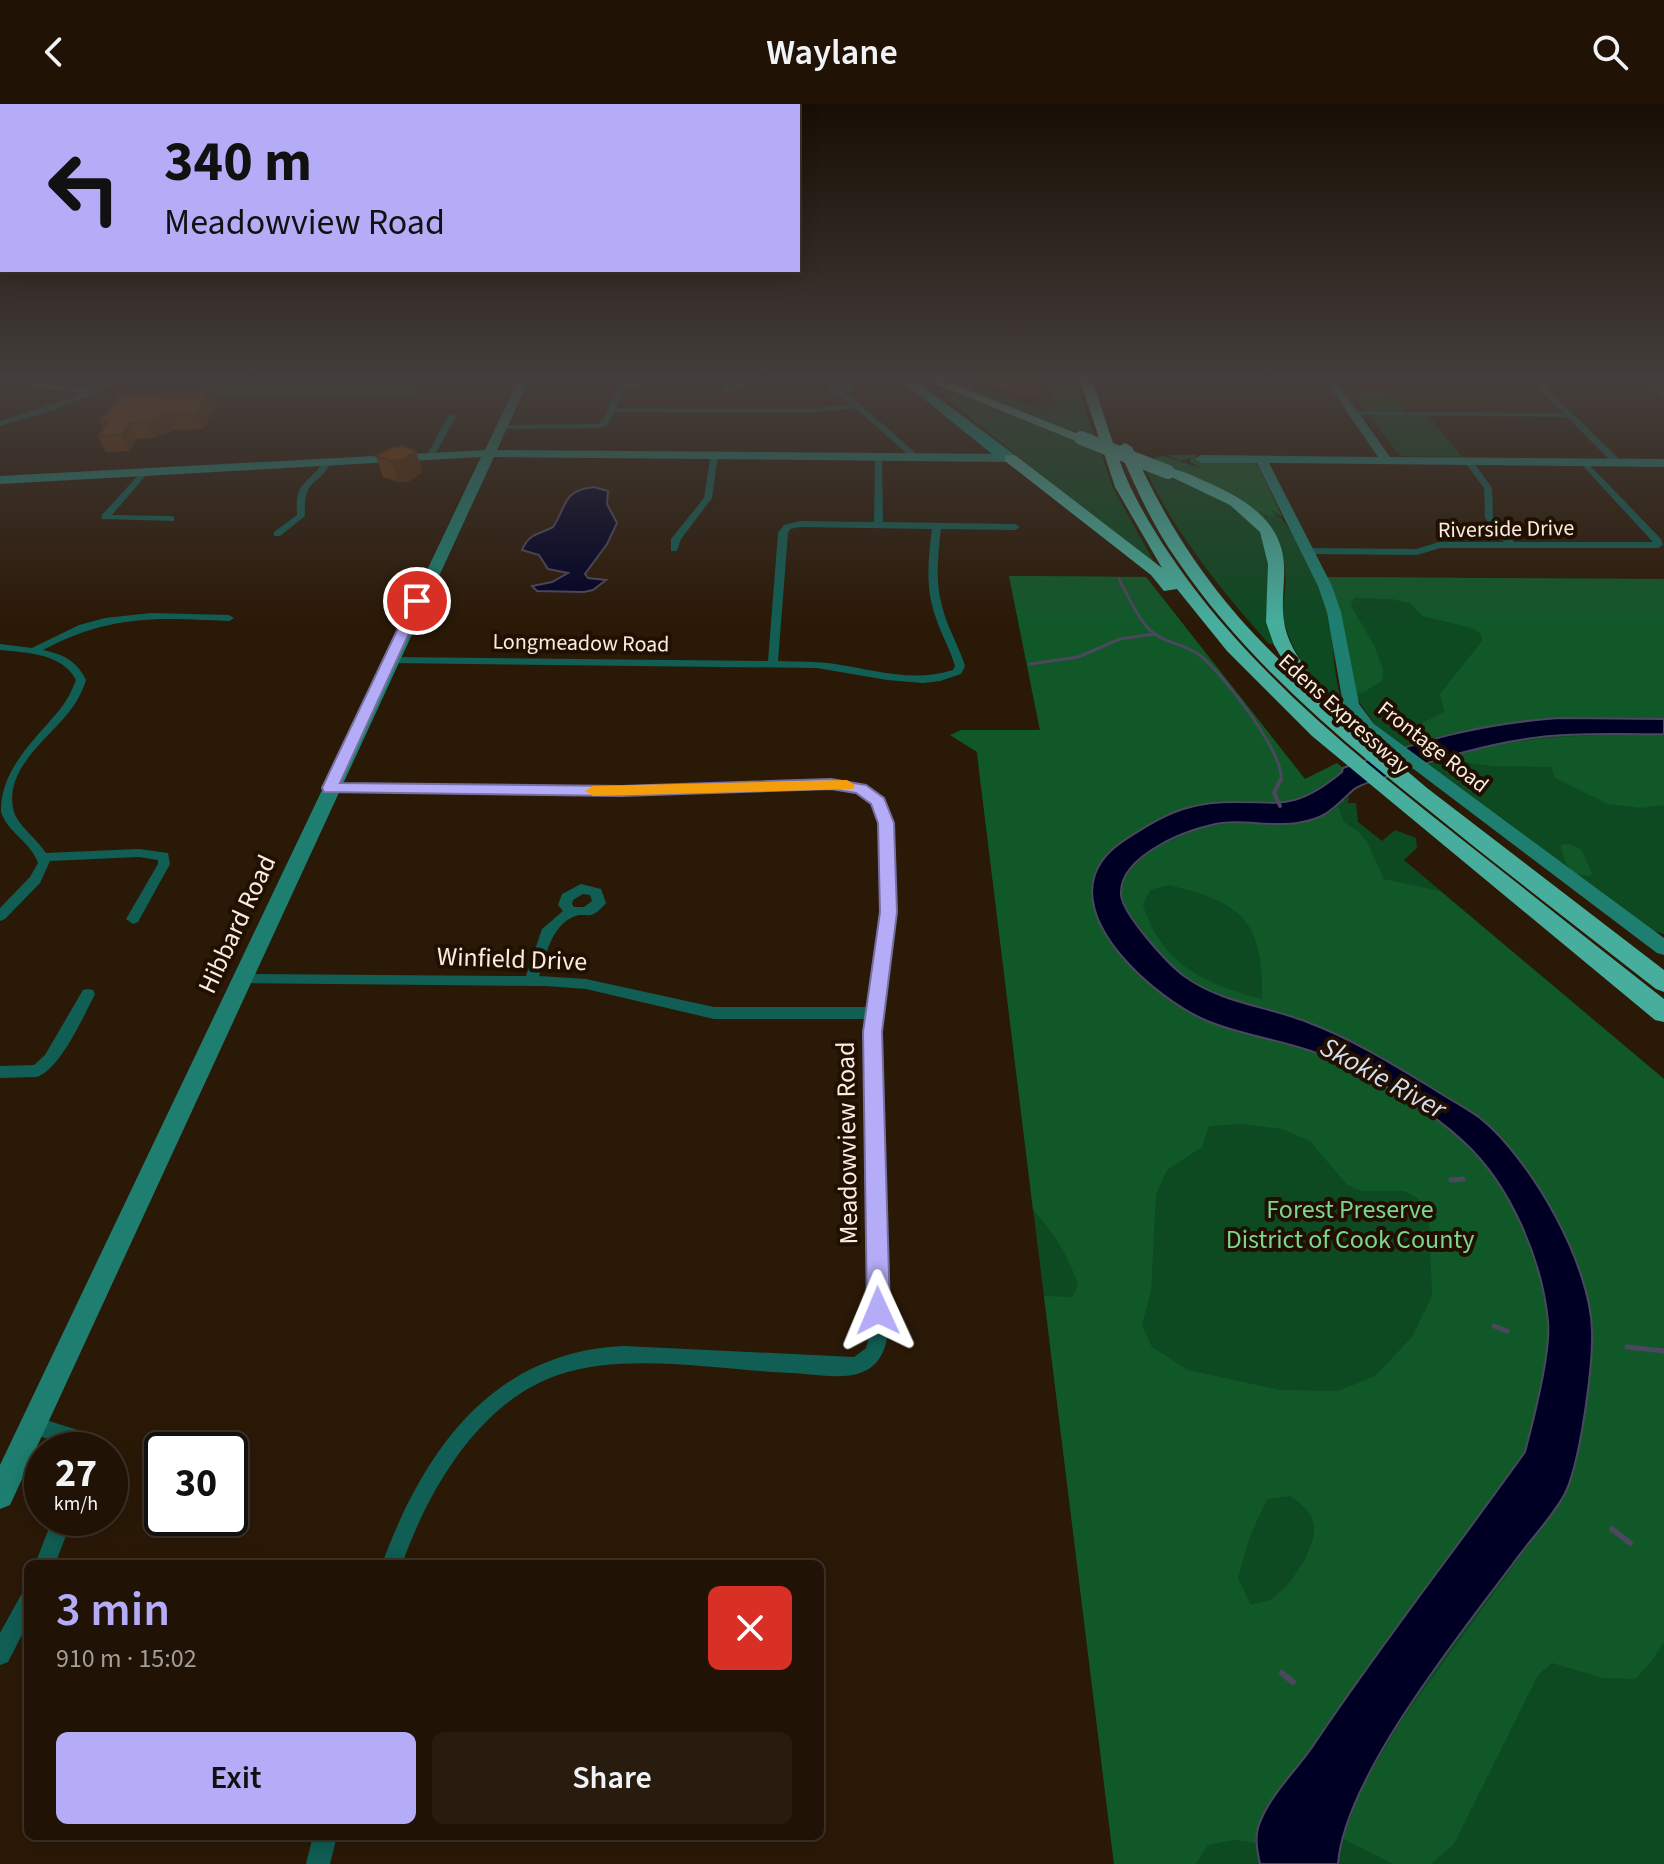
<!DOCTYPE html>
<html lang="en">
<head>
<meta charset="utf-8">
<style>
	body { margin:0; font-family:"Source Sans 3",sans-serif; background:#281c0f; color:#f1f3f6; height:100vh; display:flex; flex-direction:column; font-size:30px; white-space:nowrap }
	* { box-sizing:border-box; margin:0 }
	p { font-size:26px; color:#a29e9a }
	.icon { flex:none; width:44px; height:44px; fill:none; stroke:currentColor; stroke-width:2; stroke-linecap:round; stroke-linejoin:round }
	.map { position:relative; flex:1; overflow:hidden }
	.side { position:absolute; left:24px; top:1456px; width:800px; height:280px; display:flex; flex-direction:column; background:#201305; border-radius:12px; box-shadow:0 4px 20px #0003,0 0 0 2px #3d3227 }
	.side>* { flex:none }
	.guide { position:absolute; left:0px; top:0px; width:800px; height:168px; box-shadow:0 4px 20px #0003,0 0 0 2px #3d3227; background:#b5acf8; color:#111; overflow:hidden }
	.speed { position:absolute; left:24px; top:1328px; display:flex; gap:16px; font-size:40px; font-weight:700; text-align:center }
	.speed>* { display:grid; place-content:center; width:104px; height:104px; border-radius:50%; background:#201305; box-shadow:0 4px 20px #0003,0 0 0 2px #3d3227; line-height:1 }
	.speed small { font-size:20px; font-weight:400 }
	.speed .limit { border:4px solid #111; border-radius:12px; background:#fff; color:#111 }
	.pin { position:absolute; display:grid; place-items:center; width:68px; height:68px; color:#fff; margin:-34px; border:4px solid #fff; border-radius:50%; box-shadow:0 2px 8px #0007 }
	.me { position:absolute; width:88px; margin:-44px; rotate:359deg; stroke-linejoin:round; filter:drop-shadow(0 0 6px #0008) }
	.turn { display:flex; align-items:center; gap:28px; height:168px; padding:0 32px; font-size:36px }
	.turn .icon { width:104px; height:104px; stroke-width:2.5 }
	.turn b { display:block; font-size:56px; line-height:68px }
	.round { display:grid; place-items:center; flex:none; width:84px; height:84px; border-radius:12px; background:#281c0f }
	.overview { display:flex; align-items:center; justify-content:space-between; height:136px; padding:0 32px }
	h1 { font-size:48px; font-weight:600; line-height:60px; color:#b5acf8 }
	.primary-button { display:flex; gap:16px; margin-top:auto; padding:16px 32px }
	.primary-button a { flex:1; height:92px; border-radius:12px; background:#b5acf8; color:#111; font-size:32px; font-weight:600; line-height:92px; text-align:center }
	.primary-button a+a { background:#281c0f; color:#f1f3f6 }
	header { display:flex; justify-content:space-between; align-items:center; height:104px; padding:0 32px; background:#201305; font-size:36px; font-weight:600 }
	.map>svg:first-child { display:block }
	.green { fill:#0d4921 }
	.forest { fill:#115829; fill-rule:evenodd }
	.water { fill:#000025; stroke:#4b475d; stroke-width:2 }
	.lines { fill:none; stroke-linecap:round; stroke-linejoin:round }
	.stream-far3 { stroke:#4b475d; stroke-width:3 }
	.stream-far2 { stroke:#4b475d; stroke-width:4 }
	.stream-far1 { stroke:#4b475d; stroke-width:5 }
	.stream { stroke:#4b475d; stroke-width:6 }
	.street { fill:#105e54; fill-rule:evenodd }
	.secondary { fill:#1e7f71; fill-rule:evenodd }
	.primary { fill:#029a88; fill-rule:evenodd }
	.highway { fill:#47ad9c; fill-rule:evenodd }
	.highway-bridge { stroke:#47ad9c; stroke-width:14 }
	.wall { fill:#663105 }
	.shaded-wall { fill:#532804 }
	.building { fill:#773906; stroke:#532804; stroke-width:2 }
	.route { fill:#b5acf8; stroke:#7670a1; stroke-width:2 }
	.slow { fill:#f59e0b }
	.labels { text-anchor:middle; dominant-baseline:central; stroke-width:8; stroke-linejoin:round; paint-order:stroke }
	.far-street-label { font-size:22px; fill:#f9ece1; stroke:#211001 }
	.street-label { font-size:26px; fill:#f9ece1; stroke:#211001 }
	.park-label { font-size:26px; fill:#7cd690; stroke:#211001 }
	.water-label { font-size:28px; font-style:italic; fill:#d4ddef; stroke:#211001 }
</style>
</head>
<body>
<header><svg class="icon" aria-label="back" viewBox="0 0 24 24"><path d="M15 5l-7 7 7 7"/></svg>Waylane<svg class="icon" aria-label="search" viewBox="0 0 24 24"><circle cx="10" cy="10" r="6"/><path d="M15 15l6 6"/></svg></header>
<div class="map">
<svg width="1664" height="1760" viewBox="0 0 1664 1760">
	<rect width="100%" height="100%" fill="#2b1907"/>
	<g class="green">
		<path d="M 213,273 L 427,273 L 412,293 L 194,293 Z"/>
		<path d="M 930,273 L 942,273 L 1049,307 L 1056,303 L 1047,273 L 1075,273 L 1096,337 Z"/>
		<path d="M 936,286 L 946,286 L 1099,344 L 1113,384 L 1153,456 L 1148,457 Z"/>
		<path d="M 1348,287 L 1390,287 L 1406,307 L 1367,307 Z"/>
		<path d="M 1369,311 L 1428,311 L 1462,353 L 1400,352 Z"/>
		<path d="M 1143,361 C 1182,377 1244,393 1264,434 C 1274,455 1273,514 1275,540 L 1269,540 C 1219,484 1175,429 1143,361 Z"/>
		<path d="M 1170,363 C 1200,369 1243,392 1267,413 L 1272,406 C 1295,423 1321,479 1328,509 C 1336,543 1331,581 1349,612 L 1345,613 C 1320,584 1290,551 1283,512 C 1282,504 1284,496 1285,487 C 1287,463 1283,442 1268,422 Z"/>
		<path d="M 1009,472 L 1146,473 L 1305,676 L 1345,696 L 1349,692 L 1348,699 L 1356,699 L 1358,718 L 1382,737 L 1395,726 L 1416,734 L 1417,744 L 1404,756 L 1664,975 L 1664,1760 L 1114,1760 L 974,626 L 1040,626 Z"/>
		<path d="M 1325,473 L 1664,475 L 1664,830 L 1654,827 L 1376,622 L 1357,595 Z"/>
	</g>
	<g class="forest">
		<path d="M 1168,351 L 1195,351 L 1200,357 L 1254,359 L 1258,362 L 1283,414 L 1272,406 L 1274,413 C 1262,413 1246,398 1235,391 C 1209,376 1178,371 1153,354 L 1163,352 L 1201,364 L 1190,358 L 1191,354 L 1180,357 Z"/>
		<path d="M 1009,472 L 1146,473 L 1305,675 L 1337,659 L 1343,664 L 1342,668 C 1314,691 1287,702 1250,700 C 1238,700 1225,697 1213,699 C 1175,704 1148,722 1116,742 L 1104,825 C 1148,888 1178,910 1252,931 C 1277,938 1303,943 1327,953 C 1374,974 1428,1004 1466,1039 C 1511,1082 1542,1156 1548,1217 C 1551,1246 1533,1318 1525,1348 C 1454,1447 1379,1544 1311,1645 C 1290,1677 1264,1700 1256,1739 L 1234,1736 L 1208,1741 L 1196,1760 L 1114,1760 L 1044,1192 L 1072,1193 L 1078,1181 C 1068,1151 1055,1130 1033,1106 L 977,648 L 950,631 L 961,626 L 1040,626 ZM 1243,1020 L 1282,1025 L 1310,1037 L 1347,1081 L 1362,1087 L 1404,1087 L 1418,1094 L 1429,1117 L 1432,1192 L 1412,1233 L 1375,1272 L 1338,1287 L 1280,1286 L 1188,1266 L 1152,1243 L 1142,1221 L 1151,1188 L 1156,1090 L 1167,1066 L 1202,1043 L 1209,1022 ZM 1290,1392 C 1300,1399 1312,1408 1314,1421 C 1317,1444 1289,1485 1270,1496 C 1265,1498 1257,1499 1251,1501 L 1238,1474 L 1250,1432 L 1267,1395 Z"/>
		<path d="M 1325,473 L 1664,475 L 1664,615 C 1580,614 1494,613 1413,640 C 1413,617 1428,618 1444,608 L 1440,590 L 1482,537 L 1481,530 L 1472,524 L 1422,512 L 1410,499 L 1392,495 L 1354,494 L 1351,502 L 1374,541 L 1383,566 L 1382,577 L 1364,588 L 1355,590 Z"/>
		<path d="M 1664,630 L 1664,701 L 1641,704 L 1608,700 L 1555,674 L 1551,663 L 1493,662 L 1441,655 C 1514,631 1588,631 1664,630 Z"/>
		<path d="M 1338,702 L 1344,718 L 1359,728 L 1367,738 L 1384,775 L 1440,787 L 1664,975 L 1664,1538 L 1650,1559 L 1635,1575 L 1603,1574 L 1552,1559 L 1538,1571 L 1454,1740 L 1431,1760 L 1393,1760 L 1343,1735 L 1361,1685 L 1404,1613 L 1565,1391 L 1583,1323 L 1586,1281 L 1579,1161 L 1551,1107 L 1503,1038 L 1480,1015 L 1378,951 L 1302,916 L 1218,892 L 1185,873 L 1161,851 L 1126,805 L 1121,790 L 1124,776 L 1135,758 L 1148,747 L 1199,724 L 1236,718 L 1294,719 L 1331,708 ZM 1168,781 C 1241,798 1264,816 1262,895 C 1205,880 1162,861 1143,801 L 1150,786 Z"/>
		<path d="M 1569,740 L 1581,745 L 1593,771 C 1572,775 1563,760 1561,741 Z"/>
	</g>
	<g class="water">
		<path d="M 594,383 L 608,387 L 607,400 L 617,419 L 607,440 L 585,470 L 588,474 L 606,476 L 593,486 L 584,488 L 537,487 L 532,482 L 552,478 L 568,469 L 548,465 L 539,451 L 522,446 C 529,429 538,431 553,423 C 568,401 561,387 594,383 Z"/>
		<path d="M 1559,614 L 1664,615 L 1664,630 C 1624,631 1581,628 1541,633 C 1488,639 1437,655 1386,673 C 1376,677 1360,679 1352,687 C 1332,706 1326,714 1297,719 C 1271,723 1247,716 1222,719 C 1191,723 1118,751 1121,791 C 1123,811 1168,860 1184,872 C 1221,899 1266,902 1307,918 C 1352,935 1391,959 1432,984 C 1447,994 1465,1003 1480,1014 C 1531,1055 1591,1161 1592,1227 C 1593,1261 1580,1365 1563,1393 C 1549,1417 1528,1438 1512,1461 C 1459,1531 1344,1675 1338,1760 L 1260,1760 C 1257,1746 1254,1732 1260,1718 C 1272,1688 1298,1665 1315,1639 C 1382,1539 1456,1445 1525,1348 C 1533,1318 1551,1246 1548,1217 C 1542,1156 1511,1082 1465,1039 C 1428,1004 1374,973 1327,953 C 1288,936 1244,933 1205,916 C 1158,896 1061,815 1102,757 C 1111,744 1126,735 1139,727 C 1162,712 1184,702 1212,699 C 1272,693 1287,714 1342,668 L 1343,664 C 1421,637 1475,620 1559,614 Z"/>
	</g>
	<g class="lines">
		<g class="stream-far3">
			<path d="M 1119,475 C 1129,493 1137,514 1152,528 C 1166,540 1187,540 1202,553 C 1223,571 1285,649 1281,677"/>
			<path d="M 1030,560 L 1078,553 L 1120,535 L 1154,530"/>
		</g>
		<path class="stream-far2" d="M 1280,702 L 1274,689 L 1281,675"/>
		<g class="stream-far1">
			<path d="M 1451,1076 L 1463,1075"/>
			<path d="M 1494,1222 L 1507,1227"/>
			<path d="M 1627,1243 L 1664,1247"/>
		</g>
		<g class="stream">
			<path d="M 1612,1425 L 1630,1439"/>
			<path d="M 1282,1569 L 1293,1578"/>
		</g>
		<g class="street">
			<path d="M 113,273 L 123,273 C 88,297 42,310 0,322 L 0,317 L 62,297 L 80,289 L 35,283 L 32,283 L 32,279 L 87,285 Z"/>
			<path d="M 1527,273 L 1535,273 L 1620,356 L 1620,360 L 1614,360 L 1567,313 L 1354,311 L 1350,309 L 1354,307 L 1563,309 Z"/>
			<path d="M 1635,273 L 1643,273 L 1664,289 L 1664,295 Z"/>
			<path d="M 618,276 L 634,276 L 641,282 L 625,287 L 616,304 L 809,305 L 851,300 L 827,283 L 837,278 L 852,279 L 854,287 L 846,288 L 919,352 L 912,354 L 855,304 L 809,309 L 615,308 L 608,320 L 600,324 L 500,325 L 496,323 L 500,321 L 598,320 L 604,314 L 617,285 L 613,282 Z"/>
			<path d="M 725,277 L 740,277 L 747,283 L 726,288 L 720,283 Z"/>
			<path d="M 449,310 L 456,312 L 435,351 L 428,353 L 427,351 Z"/>
			<path d="M 711,349 L 718,351 L 712,394 L 681,435 L 677,447 L 671,447 L 671,435 L 704,394 Z"/>
			<path d="M 875,350 L 882,352 L 883,418 L 1015,420 L 1020,423 L 1015,426 L 941,425 C 938,450 935,477 942,502 C 947,523 959,542 965,562 L 961,570 L 940,577 L 923,579 L 887,576 L 817,564 L 389,559 L 384,556 L 389,553 L 768,557 L 778,429 L 784,421 L 800,417 L 874,418 ZM 800,423 L 932,425 C 928,455 925,485 936,514 C 941,530 950,545 955,562 L 953,566 C 913,579 875,566 835,560 C 816,557 797,558 778,557 L 788,429 L 790,425 Z"/>
			<path d="M 325,355 L 332,357 C 317,385 303,373 305,412 L 280,432 L 274,432 L 274,428 L 297,411 C 294,375 310,381 325,355 Z"/>
			<path d="M 1465,355 L 1471,355 L 1492,384 L 1493,414 L 1514,438 L 1653,438 L 1581,360 L 1581,356 L 1584,355 L 1661,435 L 1663,441 L 1658,444 L 1440,444 L 1417,451 L 1308,450 L 1303,447 L 1308,444 L 1416,445 L 1439,438 L 1504,438 L 1485,414 L 1484,384 L 1464,357 Z"/>
			<path d="M 144,365 L 147,366 L 147,370 L 112,411 L 171,412 L 174,413 L 174,417 L 102,415 L 102,411 Z"/>
			<path d="M 151,509 L 229,511 L 234,514 L 229,517 C 157,513 108,511 43,546 C 63,550 77,557 86,576 C 82,588 77,598 69,608 C 47,636 0,668 15,711 C 22,725 37,735 46,749 L 139,745 L 168,749 L 170,760 L 138,818 L 133,820 L 126,815 L 158,760 L 158,756 L 139,753 L 50,757 L 40,779 L 5,815 L 0,817 L 0,804 L 30,773 L 38,759 C 31,738 8,729 1,708 C 0,664 38,633 61,604 C 68,595 72,586 76,576 C 62,549 27,549 0,546 L 0,540 L 32,544 L 79,521 L 105,514 Z"/>
			<path d="M 842,677 C 868,682 886,692 892,719 L 894,827 L 880,928 L 888,1229 C 885,1249 878,1264 857,1270 C 838,1275 811,1270 791,1269 C 719,1266 629,1248 561,1270 C 480,1296 429,1385 402,1460 L 382,1460 C 424,1346 492,1248 624,1242 L 854,1253 L 866,1244 L 870,1229 L 866,928 L 868,915 L 714,915 L 586,885 L 546,882 L 241,879 L 234,874 L 236,870 L 526,872 L 542,825 L 563,807 L 558,801 L 562,790 L 581,780 L 601,785 L 606,799 C 589,819 587,807 573,813 C 551,823 546,851 539,872 L 586,875 L 714,903 L 869,903 L 880,827 L 880,719 C 875,698 863,689 842,685 L 638,691 L 330,688 L 324,684 L 330,680 L 638,683 ZM 583,790 L 590,791 L 592,797 L 584,803 L 574,803 L 572,800 L 573,796 Z"/>
			<path d="M 88,885 L 93,886 L 95,890 C 83,913 61,964 37,973 L 0,974 L 0,962 L 34,961 L 45,951 L 83,886 Z"/>
			<path d="M 33,1312 L 81,1327 L 89,1346 L 69,1346 L 68,1341 L 26,1328 L 24,1321 L 26,1314 Z"/>
			<path d="M 53,1414 L 73,1414 L 55,1460 L 35,1460 Z"/>
			<path d="M 28,1488 L 28,1519 L 8,1558 L 0,1561 L 0,1529 L 21,1491 Z"/>
			<path d="M 313,1732 L 337,1732 L 330,1760 L 306,1760 Z"/>
		</g>
		<g class="secondary">
			<path d="M 520,273 L 530,273 L 497,346 L 1010,350 L 1016,354 L 1010,358 L 494,353 L 10,1401 L 0,1405 L 0,1361 L 481,353 L 0,380 L 0,372 L 485,346 Z"/>
			<path d="M 1323,273 L 1333,273 L 1390,353 L 1664,355 L 1664,363 L 1269,359 L 1332,482 L 1341,508 L 1359,600 L 1374,620 L 1664,834 L 1664,851 L 1657,849 L 1362,626 L 1343,600 L 1327,508 L 1318,482 L 1257,359 L 1201,359 L 1195,355 L 1201,351 L 1378,353 Z"/>
		</g>
		<path class="primary" d="M 897,273 L 910,273 L 1015,351 L 1015,357 L 1005,357 L 992,350 Z"/>
		<g class="highway">
			<path d="M 918,273 L 935,273 L 1088,334 L 1076,337 Z"/>
			<path d="M 1079,273 L 1091,273 C 1106,315 1117,359 1138,398 C 1211,533 1331,632 1450,726 C 1521,782 1593,839 1664,895 L 1664,918 L 1655,916 L 1312,632 L 1227,547 L 1177,485 L 1164,487 L 1151,471 L 1005,357 L 1005,351 L 1015,351 L 1162,464 L 1115,383 Z"/>
			<path d="M 1125,339 L 1132,343 C 1171,430 1217,497 1287,563 L 1274,541 L 1266,518 L 1268,460 L 1260,428 L 1230,401 L 1161,368 L 1163,365 C 1177,362 1196,374 1209,379 C 1246,395 1282,418 1284,461 C 1285,480 1281,499 1284,517 C 1287,540 1302,559 1315,577 L 1307,582 L 1427,684 L 1664,866 L 1664,888 L 1656,885 C 1581,826 1505,768 1431,708 C 1338,634 1244,555 1177,456 C 1152,421 1135,382 1118,343 Z"/>
		</g>
		<path class="highway-bridge" d="M 1081,334 L 1168,368"/>
	</g>
	<g class="wall">
		<path d="M 963,273 L 1041,273 L 1041,276 L 1039,291 L 1023,291 Z"/>
		<path d="M 210,286 L 216,301 L 203,325 L 174,326 L 154,334 L 137,335 L 129,347 L 106,348 L 98,332 L 103,326 L 99,318 Z"/>
		<path d="M 416,347 L 422,368 L 410,377 L 398,378 L 383,373 L 376,352 Z"/>
	</g>
	<g class="shaded-wall">
		<path d="M 210,286 L 216,301 L 203,325 L 196,310 Z"/>
		<path d="M 167,311 L 174,326 L 154,334 L 147,318 Z"/>
		<path d="M 130,319 L 137,335 L 129,347 L 122,331 Z"/>
		<path d="M 416,347 L 422,368 L 410,377 L 398,378 L 391,357 Z"/>
	</g>
	<g class="building">
		<path d="M 1015,273 L 1041,273 L 1041,276 L 1025,276 Z"/>
		<path d="M 210,286 L 196,310 L 167,311 L 147,318 L 130,319 L 122,331 L 98,332 L 109,317 L 99,318 L 121,290 Z"/>
		<path d="M 403,342 L 416,347 L 404,355 L 391,357 L 376,352 L 391,344 Z"/>
	</g>
	<linearGradient id="sky" x2="0" y2="1"><stop stop-color="#180e04"/><stop offset="0.53" stop-color="#443e3c"/><stop offset="1" stop-color="#443e3c" stop-opacity="0"/></linearGradient>
	<rect width="1664" height="519" fill="url(#sky)"/>
	<path class="route" d="M 417,493 L 424,497 L 340,679 L 621,682 L 831,675 L 866,681 L 884,694 L 894,719 L 897,808 L 882,928 L 890,1207 L 886,1215 L 878,1218 L 870,1215 L 867,1207 L 863,928 L 880,808 L 878,719 L 871,700 L 856,689 L 831,685 L 621,692 L 324,688 L 322,684 L 411,497 Z"/>
	<path class="slow" d="M 847,676 L 855,681 L 853,685 L 593,692 L 585,687 L 593,682 Z"/>
	<g class="labels">
		<g class="far-street-label">
			<text transform="translate(1506 425) rotate(-1)">Riverside Drive</text>
			<text transform="translate(581 539) rotate(1)">Longmeadow Road</text>
			<text transform="translate(1344 610) rotate(42)">Edens Expressway</text>
			<text transform="translate(1433 643) rotate(38)">Frontage Road</text>
		</g>
		<g class="street-label">
			<text transform="translate(237 820) rotate(-65)">Hibbard Road</text>
			<text transform="translate(512 855) rotate(2)">Winfield Drive</text>
			<text transform="translate(847 1039) rotate(-91)">Meadowview Road</text>
		</g>
		<g class="park-label">
			<text x="1350" y="1105">Forest Preserve<tspan x="1350" dy="30">District of Cook County</tspan></text>
		</g>
		<g class="water-label">
			<text transform="translate(1383 974) rotate(29)">Skokie River</text>
		</g>
	</g>
</svg>
<div class="speed"><div>27<small>km/h</small></div><div class="limit">30</div></div>
<div class="pin" style="left:417px;top:497px;background:#d93025"><svg class="icon" aria-label="arrive" viewBox="0 0 24 24"><path d="M6 21V4h12l-3 4 3 4H6"/></svg></div>
<svg class="me" style="left:878px;top:1207px" viewBox="-20 -20 40 40"><path d="M0-17L14 15 0 8-14 15z" fill="#b5acf8" stroke="#fff" stroke-width="4"/></svg>
<div class="guide">
<div class="turn"><svg class="icon" aria-label="left" viewBox="0 0 24 24"><path d="M17 20v-9H6M10 6l-5 5 5 5"/></svg><div><b>340 m</b>Meadowview Road</div></div>
</div>
<section class="side">
<div class="overview"><div><h1>3 min</h1><p>910 m · 15:02</p></div><a class="round" style="background:#d93025;color:#fff"><svg class="icon" aria-label="close" viewBox="0 0 24 24"><path d="M6 6l12 12M18 6L6 18"/></svg></a></div>
<div class="primary-button"><a>Exit</a><a>Share</a></div>
</section>
</div>
</body>
</html>
